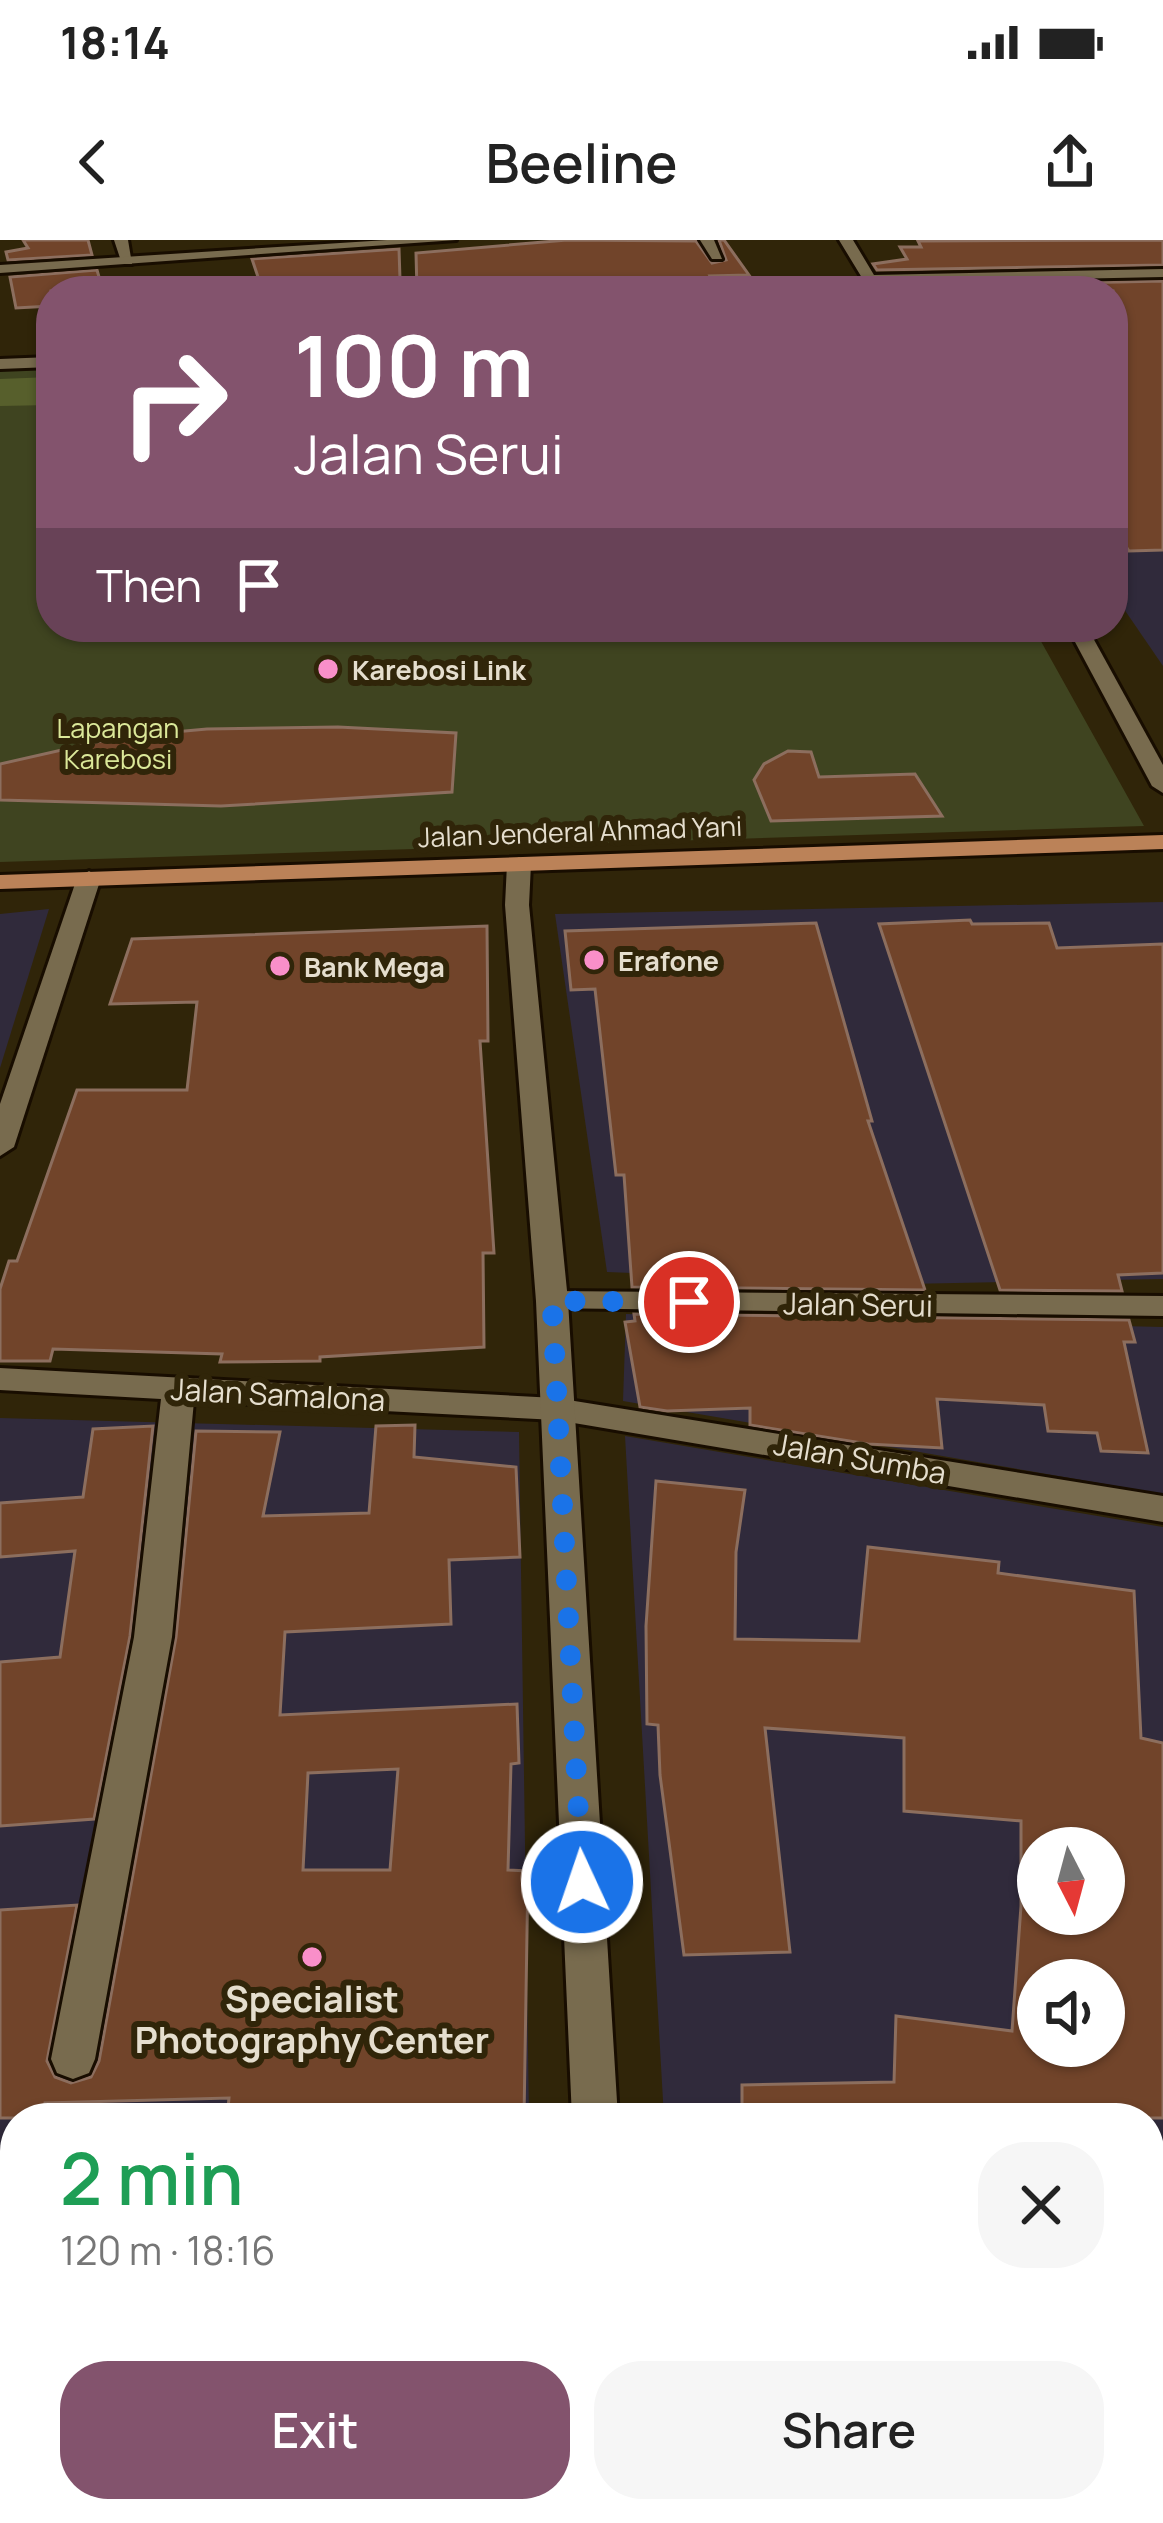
<!DOCTYPE html>
<html lang="en">
<head>
<meta charset="utf-8">
<style>
	body { margin:0; font-family:Manrope,sans-serif; background:#f6f6f6; color:#222; height:100vh; display:flex; flex-direction:column; font-size:45px; white-space:nowrap }
	* { box-sizing:border-box; margin:0 }
	p { font-size:39px; color:#767676 }
	.icon { flex:none; width:66px; height:66px; fill:none; stroke:currentColor; stroke-width:2; stroke-linecap:round; stroke-linejoin:round }
	.map { position:relative; flex:1; overflow:hidden }
	.side { position:absolute; left:0px; top:1863px; width:1164px; height:420px; display:flex; flex-direction:column; background:#fff; border-radius:48px 48px 0 0; box-shadow:0 3px 9px #0004 }
	.side>* { flex:none }
	.guide { position:absolute; left:36px; top:36px; width:1092px; height:366px; border-radius:48px; box-shadow:0 3px 9px #0004; background:#83536d; color:#fff; overflow:hidden }
	.needle { width:78px; rotate:174deg }
	.tools { position:absolute; left:1017px; top:1587px; display:grid; gap:24px }
	.tools a { display:grid; place-items:center; width:108px; height:108px; border-radius:50%; background:#fff; box-shadow:0 3px 9px #0004; font-size:60px }
	.pin { position:absolute; display:grid; place-items:center; width:102px; height:102px; color:#fff; margin:-51px; border:6px solid #fff; border-radius:50%; box-shadow:0 3px 12px #0007 }
	.me { position:absolute; width:132px; margin:-66px; rotate:357deg; stroke-linejoin:round; filter:drop-shadow(0 0 9px #0008) }
	.turn { display:flex; align-items:center; gap:42px; height:252px; padding:0 60px; font-size:54px }
	.turn .icon { width:156px; height:156px; stroke-width:2.5 }
	.turn b { display:block; font-size:84px; line-height:102px }
	.then { display:flex; align-items:center; height:114px; padding:0 60px; background:#0003; gap:24px; font-size:45px }
	.round { display:grid; place-items:center; flex:none; width:126px; height:126px; border-radius:48px; background:#f6f6f6 }
	.overview { display:flex; align-items:center; justify-content:space-between; height:204px; padding:0 60px }
	h1 { font-size:72px; font-weight:600; line-height:90px; color:#1e9e55 }
	.primary-button { display:flex; gap:24px; margin-top:auto; padding:24px 60px }
	.primary-button a { flex:1; height:138px; border-radius:48px; background:#83536d; color:#fff; font-size:48px; font-weight:600; line-height:138px; text-align:center }
	.primary-button a+a { background:#f6f6f6; color:#222 }
	.status { display:flex; justify-content:space-between; align-items:center; height:84px; padding:0 60px; background:#fff; direction:ltr }
	.status svg { height:33px; fill:currentColor }
	header { display:flex; justify-content:space-between; align-items:center; height:156px; padding:0 60px; background:#fff; font-size:54px; font-weight:600 }
	.map>svg:first-child { display:block }
	.commercial { fill:#302a3b; fill-rule:evenodd }
	.green { fill:#3f4420 }
	.forest { fill:#575f2c }
	.building { fill:#71442a; stroke:#8c6e5e; stroke-width:3; fill-rule:evenodd }
	.lines { fill:none; stroke-linecap:round; stroke-linejoin:round }
	.minor-casing { stroke:#180d00; stroke-width:6 }
	.tertiary-casing { stroke:#180d00; stroke-width:6 }
	.secondary-casing { stroke:#180d00; stroke-width:6 }
	.trunk-casing { stroke:#180d00; stroke-width:6 }
	.minor { fill:#786b4e; fill-rule:evenodd }
	.tertiary { fill:#786b4e; fill-rule:evenodd }
	.secondary { fill:#786b4e; fill-rule:evenodd }
	.trunk { fill:#bb8258; fill-rule:evenodd }
	.route { stroke:#1a73e8; stroke-width:21; stroke-dasharray:0 37.8 }
	.poi-dot { fill:#f98fc9; stroke:#302509; stroke-width:4.5 }
	.labels { text-anchor:middle; dominant-baseline:central; stroke-width:12; stroke-linejoin:round; paint-order:stroke }
	.far-poi-label { font-size:27px; font-weight:bold; fill:#e5dece; stroke:#302509; text-anchor:start }
	.far-park-label { font-size:27px; fill:#dbe899; stroke:#302509 }
	.far-street-label { font-size:27px; fill:#e5dece; stroke:#302509 }
	.street-label { font-size:30px; fill:#e5dece; stroke:#302509 }
	.near-poi-label { font-size:36px; font-weight:bold; fill:#e5dece; stroke:#302509 }
</style>
</head>
<body>
<div class="status"><b>18:14</b><svg viewBox="0 0 49 12"><path d="M0 12V9h3v3zM5 12V6h3v6zM10 12V3h3v9zM15 12V0h3v12zM26 1h20v11H26zM47 4h2v5h-2z"/></svg></div>
<header><svg class="icon" aria-label="back" viewBox="0 0 24 24"><path d="M15 5l-7 7 7 7"/></svg>Beeline<svg class="icon" aria-label="share" viewBox="0 0 24 24"><path d="M12 15V3M7 8l5-5 5 5M5 13v7h14v-7"/></svg></header>
<div class="map">
<svg width="1163" height="2283" viewBox="0 0 1163 2283">
	<rect width="100%" height="100%" fill="#302509"/>
	<g class="commercial">
		<path d="M 1163,257 L 1163,426 L 1113,353 L 1113,259 Z"/>
		<path d="M 1163,662 L 1163,1039 L 906,1044 L 607,1032 L 555,674 Z"/>
		<path d="M 49,669 L 0,828 L 0,674 Z"/>
		<path d="M 626,1074 L 1163,1087 L 1163,1254 L 623,1161 Z"/>
		<path d="M 0,1178 L 519,1192 L 529,1878 L 15,1878 L 15,2268 L 534,2268 L 534,2283 L 0,2283 Z"/>
		<path d="M 625,1196 L 1163,1287 L 1163,2283 L 687,2283 L 686,2268 L 1149,2268 L 1149,1878 L 664,1878 ZM 1038,1608 L 1104,1608 L 1104,1674 L 1038,1674 ZM 1038,1740 L 1104,1740 L 1104,1806 L 1038,1806 Z"/>
	</g>
	<path class="green" d="M 51,129 L 51,387 L 1033,387 L 1144,586 L 0,622 L 0,131 Z"/>
	<path class="forest" d="M 51,137 L 51,165 L 0,166 L 0,139 Z"/>
	<g class="building">
		<path d="M 23,0 L 88,0 L 92,15 L 8,20 L 6,12 L 28,8 Z"/>
		<path d="M 567,0 L 696,1 L 712,23 L 726,20 L 719,0 L 724,0 L 749,35 L 710,36 L 718,51 L 417,51 L 416,13 Z"/>
		<path d="M 1163,0 L 1163,25 L 877,30 L 873,24 L 907,19 L 900,7 L 921,7 L 918,1 Z"/>
		<path d="M 399,9 L 400,39 L 262,49 L 252,19 Z"/>
		<path d="M 97,30 L 103,51 L 51,51 L 51,66 L 16,68 L 10,37 Z"/>
		<path d="M 1163,41 L 1163,310 L 1129,311 L 1113,287 L 1113,51 L 888,51 L 887,47 Z"/>
		<path d="M 338,487 L 456,493 L 452,552 L 221,566 L 0,560 L 0,524 L 119,497 L 207,489 Z"/>
		<path d="M 788,511 L 811,512 L 819,537 L 915,534 L 942,576 L 771,581 L 754,540 L 764,524 Z"/>
		<path d="M 970,680 L 972,684 L 1049,683 L 1057,708 L 1163,704 L 1163,1033 L 1118,1035 L 1122,1051 L 1000,1050 L 879,684 Z"/>
		<path d="M 816,683 L 872,881 L 868,881 L 925,1050 L 632,1047 L 624,935 L 616,935 L 595,749 L 571,750 L 565,691 Z"/>
		<path d="M 487,686 L 488,801 L 480,801 L 494,1013 L 483,1013 L 484,1107 L 320,1117 L 320,1121 L 220,1122 L 222,1114 L 53,1109 L 50,1121 L 0,1121 L 0,1049 L 9,1021 L 17,1021 L 77,850 L 187,850 L 197,762 L 110,764 L 132,699 Z"/>
		<path d="M 634,1074 L 1129,1080 L 1135,1102 L 1124,1102 L 1148,1213 L 1101,1211 L 1097,1193 L 1048,1191 L 1044,1165 L 937,1159 L 942,1208 L 868,1204 L 750,1185 L 750,1168 L 667,1171 L 640,1167 L 625,1082 L 635,1081 Z"/>
		<path d="M 415,1185 L 414,1217 L 516,1227 L 520,1317 L 449,1320 L 451,1384 L 285,1392 L 280,1475 L 517,1464 L 519,1523 L 511,1524 L 508,1630 L 528,1631 L 524,1878 L 227,1878 L 229,1858 L 45,1863 L 43,1878 L 0,1878 L 0,1670 L 77,1665 L 47,1821 L 55,1837 L 71,1843 L 91,1837 L 99,1821 L 176,1397 L 196,1191 L 280,1192 L 263,1276 L 369,1273 L 376,1186 ZM 398,1529 L 390,1630 L 303,1630 L 308,1533 Z"/>
		<path d="M 153,1186 L 130,1396 L 94,1579 L 0,1586 L 0,1422 L 60,1417 L 75,1311 L 0,1317 L 0,1263 L 83,1257 L 93,1189 Z"/>
		<path d="M 656,1241 L 745,1250 L 736,1312 L 735,1399 L 859,1401 L 868,1307 L 999,1322 L 998,1333 L 1134,1351 L 1141,1498 L 1163,1503 L 1163,1878 L 742,1878 L 742,1845 L 894,1842 L 896,1776 L 1012,1791 L 1021,1666 L 1021,1581 L 904,1571 L 904,1498 L 765,1488 L 790,1712 L 684,1715 L 660,1535 L 658,1485 L 647,1484 L 646,1386 ZM 1038,1608 L 1104,1608 L 1104,1674 L 1038,1674 ZM 1038,1740 L 1104,1740 L 1104,1806 L 1038,1806 Z"/>
	</g>
	<g class="lines">
		<g class="minor-casing">
			<g id="minor">
				<path d="M 114,0 L 128,0 L 132,24 L 122,24 Z"/>
				<path d="M 700,0 L 714,0 L 722,19 L 712,19 Z"/>
				<path d="M 89,631 L 101,638 L 14,907 L 0,916 L 0,864 L 77,638 Z"/>
				<path d="M 552,1051 L 1163,1056 L 1163,1076 L 541,1068 L 536,1061 L 541,1054 Z"/>
				<path d="M 0,1128 L 556,1158 L 1163,1256 L 1163,1282 L 556,1180 L 194,1161 L 172,1397 L 95,1819 L 89,1833 L 73,1839 L 57,1833 L 51,1819 L 134,1397 L 161,1159 L 0,1150 Z"/>
			</g>
		</g>
		<g class="tertiary-casing">
			<g id="tertiary">
				<path d="M 387,0 L 456,0 L 0,33 L 0,25 Z"/>
				<path d="M 839,0 L 853,0 L 874,35 L 1163,29 L 1163,37 L 879,43 L 884,51 L 870,51 Z"/>
				<path d="M 51,117 L 51,127 L 0,129 L 0,119 Z"/>
				<path d="M 1067,387 L 1087,387 L 1163,525 L 1163,553 L 1152,546 Z"/>
			</g>
		</g>
		<g class="secondary-casing">
			<g id="secondary">
				<path d="M 519,617 L 531,624 L 529,665 L 568,1061 L 618,1878 L 572,1878 L 536,1061 L 505,665 L 507,624 Z"/>
				<path d="M 591,2268 L 643,2268 L 644,2283 L 592,2283 Z"/>
			</g>
		</g>
		<g class="trunk-casing">
			<path id="trunk" d="M 1163,595 L 1163,609 L 0,649 L 0,635 Z"/>
		</g>
		<use href="#minor" class="minor"/>
		<use href="#tertiary" class="tertiary"/>
		<use href="#secondary" class="secondary"/>
		<use href="#trunk" class="trunk"/>
	</g>
	<g class="lines">
		<path class="route" d="M 582,1642 L 552,1061 L 689,1062"/>
	</g>
	<g class="poi-dot">
		<circle cx="328" cy="429" r="12"/>
		<circle cx="594" cy="720" r="12"/>
		<circle cx="280" cy="726" r="12"/>
		<circle cx="312" cy="1717" r="12"/>
	</g>
	<g class="labels">
		<g class="far-poi-label">
			<text x="352" y="429">Karebosi Link</text>
			<text x="618" y="720">Erafone</text>
			<text x="304" y="726">Bank Mega</text>
		</g>
		<g class="far-park-label">
			<text x="118" y="487">Lapangan<tspan x="118" dy="31">Karebosi</tspan></text>
		</g>
		<g class="far-street-label">
			<text transform="translate(580 591) rotate(-2)">Jalan Jenderal Ahmad Yani</text>
		</g>
		<g class="street-label">
			<text transform="translate(858 1064) rotate(1)">Jalan Serui</text>
			<text transform="translate(278 1154) rotate(3)">Jalan Samalona</text>
			<text transform="translate(860 1218) rotate(10)">Jalan Sumba</text>
		</g>
		<g class="near-poi-label">
			<text x="312" y="1758">Specialist<tspan x="312" dy="41">Photography Center</tspan></text>
		</g>
	</g>
</svg>
<div class="tools">
<a><svg class="needle" viewBox="-14 -14 28 28"><path d="M0-13l5 13h-10z" fill="#e53935"/><path d="M0 13l5-13h-10z" fill="#767676"/></svg></a>
<a><svg class="icon" aria-label="sound" viewBox="0 0 24 24"><path d="M4 9h4l5-4v14l-5-4H4zM17 9q2 3 0 6"/></svg></a>
</div>
<div class="pin" style="left:689px;top:1062px;background:#d93025"><svg class="icon" aria-label="arrive" viewBox="0 0 24 24"><path d="M6 21V4h12l-3 4 3 4H6"/></svg></div>
<svg class="me" style="left:582px;top:1642px" viewBox="-20 -20 40 40"><circle r="17" fill="#1a73e8" stroke="#fff" stroke-width="3"/><path d="M0-11L8 9 0 5-8 9z" fill="#fff"/></svg>
<div class="guide">
<div class="turn"><svg class="icon" aria-label="right" viewBox="0 0 24 24"><path d="M7 20v-9h11M14 6l5 5-5 5"/></svg><div><b>100 m</b>Jalan Serui</div></div>
<div class="then">Then<svg class="icon" aria-label="arrive" viewBox="0 0 24 24"><path d="M6 21V4h12l-3 4 3 4H6"/></svg></div>
</div>
<section class="side">
<div class="overview"><div><h1>2 min</h1><p>120 m · 18:16</p></div><a class="round"><svg class="icon" aria-label="close" viewBox="0 0 24 24"><path d="M6 6l12 12M18 6L6 18"/></svg></a></div>
<div class="primary-button"><a>Exit</a><a>Share</a></div>
</section>
</div>
</body>
</html>
